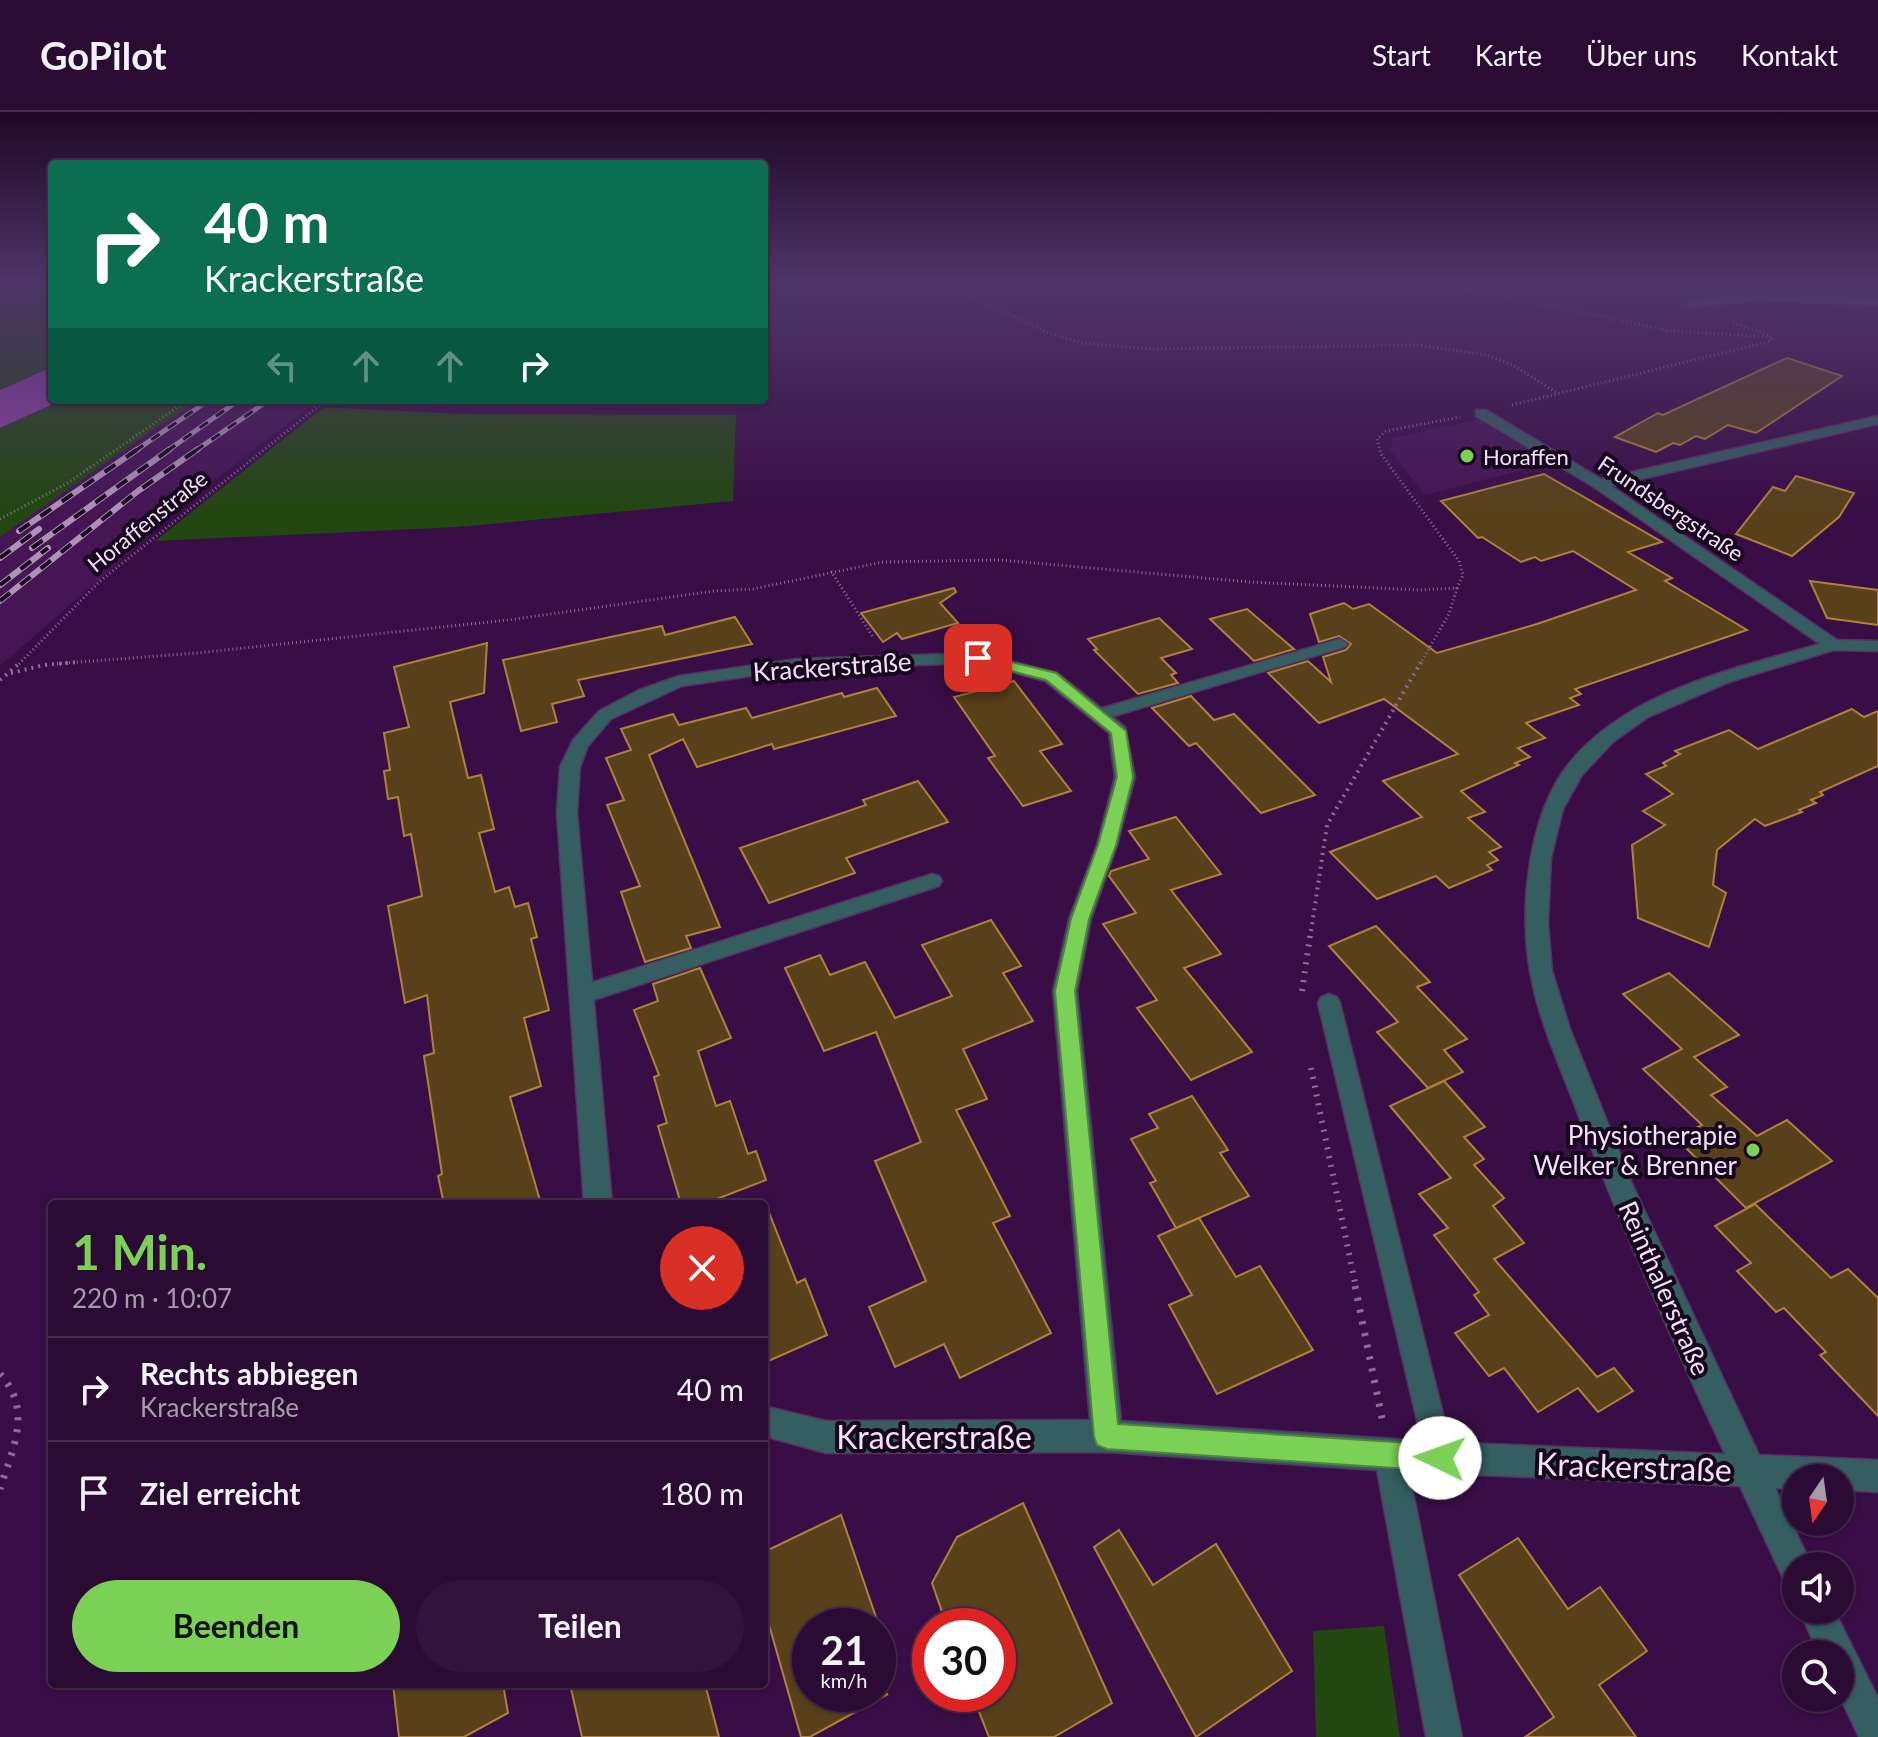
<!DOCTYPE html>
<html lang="de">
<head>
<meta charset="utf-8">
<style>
	body { margin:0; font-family:Lato,sans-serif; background:#33133c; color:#f1f3f6; height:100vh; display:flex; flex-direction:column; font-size:30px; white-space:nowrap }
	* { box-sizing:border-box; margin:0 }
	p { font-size:26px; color:#a69aac }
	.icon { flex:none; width:44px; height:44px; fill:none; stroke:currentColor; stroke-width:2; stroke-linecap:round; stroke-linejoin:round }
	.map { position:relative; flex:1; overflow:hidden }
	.panel { position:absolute; left:48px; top:1088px; width:720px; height:488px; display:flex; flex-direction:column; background:#2b0a34; border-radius:8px; box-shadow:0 2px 6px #0004,0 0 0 2px #472b4f }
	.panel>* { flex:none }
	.banner { position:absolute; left:48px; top:48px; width:720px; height:244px; border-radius:8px; box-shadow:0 2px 6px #0004,0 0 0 2px #472b4f; background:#0b6e4f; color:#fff; overflow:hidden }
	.needle { width:52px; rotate:193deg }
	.controls { position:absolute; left:1782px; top:1352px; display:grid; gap:16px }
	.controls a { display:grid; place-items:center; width:72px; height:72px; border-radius:50%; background:#2b0a34; box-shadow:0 2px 6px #0004,0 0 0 2px #472b4f; font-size:40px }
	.speed { position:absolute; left:792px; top:1496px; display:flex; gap:16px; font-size:40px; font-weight:700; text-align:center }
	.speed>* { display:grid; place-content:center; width:104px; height:104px; border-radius:50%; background:#2b0a34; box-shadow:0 2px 6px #0004,0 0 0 2px #472b4f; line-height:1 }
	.speed small { font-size:20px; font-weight:400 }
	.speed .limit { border:12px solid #d22; background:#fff; color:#111 }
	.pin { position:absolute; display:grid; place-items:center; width:68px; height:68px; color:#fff; margin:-34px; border-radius:16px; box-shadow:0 4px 12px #0006 }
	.me { position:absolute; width:88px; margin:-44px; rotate:273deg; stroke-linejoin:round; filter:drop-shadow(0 0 6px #0008) }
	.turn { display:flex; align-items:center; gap:28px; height:168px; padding:0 24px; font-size:36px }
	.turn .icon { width:104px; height:104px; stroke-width:2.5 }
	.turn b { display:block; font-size:56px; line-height:68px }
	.lanes { display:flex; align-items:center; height:76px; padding:0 24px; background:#0003; justify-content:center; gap:40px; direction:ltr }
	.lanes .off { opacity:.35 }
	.round { display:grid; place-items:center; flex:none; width:84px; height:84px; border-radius:42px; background:#33133c }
	.overview { display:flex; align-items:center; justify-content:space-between; height:136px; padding:0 24px }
	h1 { font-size:48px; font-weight:700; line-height:60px; color:#7bd156 }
	.cta { display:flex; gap:16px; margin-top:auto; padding:16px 24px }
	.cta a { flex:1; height:92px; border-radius:48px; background:#7bd156; color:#111; font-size:32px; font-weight:700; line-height:92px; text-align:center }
	.cta a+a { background:#33133c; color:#f1f3f6 }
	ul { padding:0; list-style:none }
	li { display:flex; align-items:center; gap:24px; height:104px; padding:0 24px; border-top:2px solid #472b4f }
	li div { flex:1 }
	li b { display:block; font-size:30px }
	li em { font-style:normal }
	header { display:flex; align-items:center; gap:48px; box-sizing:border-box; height:112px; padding:0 40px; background:#2b0a34; border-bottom:2px solid #472b4f }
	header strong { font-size:38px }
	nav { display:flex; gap:44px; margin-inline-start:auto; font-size:28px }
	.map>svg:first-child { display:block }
	.built { fill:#451554 }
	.green { fill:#224711 }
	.water { fill:#8942a0 }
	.building { fill:#58411a; stroke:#ae823a; stroke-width:2 }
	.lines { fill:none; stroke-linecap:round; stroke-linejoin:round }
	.service-casing { stroke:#573063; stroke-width:3 }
	.minor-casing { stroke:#573063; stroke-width:3 }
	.path-far3 { stroke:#8c6c97; stroke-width:3; stroke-dasharray:1 3; stroke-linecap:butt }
	.path-far2 { stroke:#8c6c97; stroke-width:4; stroke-dasharray:2 5; stroke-linecap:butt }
	.path-far1 { stroke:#8c6c97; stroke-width:6; stroke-dasharray:2 7; stroke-linecap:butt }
	.path { stroke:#8c6c97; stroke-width:7; stroke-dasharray:3 9; stroke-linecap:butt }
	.service { fill:#345e5f; fill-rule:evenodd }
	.minor { fill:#345e5f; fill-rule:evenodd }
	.rail-far1-casing { stroke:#ae91b7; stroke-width:5 }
	.rail-casing { stroke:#ae91b7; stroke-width:6 }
	.rail-far1 { stroke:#17061d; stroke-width:3; stroke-dasharray:10; stroke-linecap:butt }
	.rail { stroke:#17061d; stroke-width:4; stroke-dasharray:13; stroke-linecap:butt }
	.route { fill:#7bd156; stroke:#508838; stroke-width:2 }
	.poi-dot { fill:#7bd156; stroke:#17061d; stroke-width:3 }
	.labels { text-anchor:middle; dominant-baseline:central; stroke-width:8; stroke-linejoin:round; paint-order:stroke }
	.far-poi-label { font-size:22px; fill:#f4e0fb; stroke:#17061d; text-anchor:start }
	.far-street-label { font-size:22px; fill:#f4e0fb; stroke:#17061d }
	.street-label { font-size:26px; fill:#f4e0fb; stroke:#17061d }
	.poi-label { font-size:26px; fill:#f4e0fb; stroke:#17061d; text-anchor:end }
	.near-street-label { font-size:32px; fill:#f4e0fb; stroke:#17061d }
</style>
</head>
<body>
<header>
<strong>GoPilot</strong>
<nav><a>Start</a><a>Karte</a><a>Über uns</a><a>Kontakt</a></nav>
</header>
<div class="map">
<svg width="1878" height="1625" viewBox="0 0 1878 1625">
	<rect width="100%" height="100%" fill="#390e46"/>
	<g class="built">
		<path d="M 191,288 L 318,288 L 202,378 L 0,554 L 0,407 Z"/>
		<path d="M 1478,307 L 1550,351 L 1425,383 L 1390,338 L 1393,326 Z"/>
	</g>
	<g class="green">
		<path d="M 0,172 L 52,172 L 52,255 L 0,278 Z"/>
		<path d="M 62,288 L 201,288 L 160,313 L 0,425 L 0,316 Z"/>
		<path d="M 324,295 L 461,302 L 736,303 L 733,389 L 458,415 L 155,429 Z"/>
		<path d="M 1384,1514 L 1400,1625 L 1316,1625 L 1313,1519 Z"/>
	</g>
	<path class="water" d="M 52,255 L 52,288 L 62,288 L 0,316 L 0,278 Z"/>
	<g class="building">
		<path d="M 1787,246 L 1842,264 L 1756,321 L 1728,313 L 1705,327 L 1696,324 L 1680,333 L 1673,331 L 1656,340 L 1615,325 L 1658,301 L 1663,303 Z"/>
		<path d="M 1544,362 L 1662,430 L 1628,440 L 1672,466 L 1665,469 L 1747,518 L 1575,577 L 1581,582 L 1570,586 L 1579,593 L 1526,611 L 1545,626 L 1518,636 L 1530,645 L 1515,651 L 1519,653 L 1461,679 L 1485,700 L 1468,706 L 1501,735 L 1489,740 L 1498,748 L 1487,753 L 1492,758 L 1449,776 L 1436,764 L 1377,787 L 1330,740 L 1422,705 L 1383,669 L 1458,642 L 1384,587 L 1319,611 L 1268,561 L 1308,549 L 1331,570 L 1323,545 L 1346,538 L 1351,532 L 1339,524 L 1319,530 L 1310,502 L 1344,491 L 1353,497 L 1369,492 L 1437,541 L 1537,512 L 1636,478 L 1573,439 L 1541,449 L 1535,445 L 1521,450 L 1482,425 L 1478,426 L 1441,389 Z"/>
		<path d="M 1796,364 L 1854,381 L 1839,405 L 1792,444 L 1736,422 L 1773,375 L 1785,379 Z"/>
		<path d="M 1810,469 L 1878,478 L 1878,513 L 1827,506 Z"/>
		<path d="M 954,476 L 956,480 L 940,491 L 958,511 L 902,527 L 897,521 L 883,530 L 861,501 Z"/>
		<path d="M 1247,497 L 1294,537 L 1254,549 L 1210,507 Z"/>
		<path d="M 735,505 L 752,532 L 578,568 L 584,584 L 552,592 L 557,610 L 521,619 L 503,548 L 662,514 L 665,523 Z"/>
		<path d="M 1159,506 L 1192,537 L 1161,546 L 1176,561 L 1171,563 L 1178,571 L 1138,582 L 1094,538 L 1097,537 L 1088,527 Z"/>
		<path d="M 487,531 L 484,581 L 450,590 L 468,666 L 481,663 L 494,717 L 479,721 L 495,780 L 509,775 L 515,795 L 528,791 L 537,825 L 531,827 L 549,898 L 524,906 L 541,974 L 510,985 L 541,1092 L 444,1092 L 438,1064 L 442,1062 L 424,944 L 434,941 L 427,883 L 405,891 L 388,794 L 422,784 L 411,722 L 404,724 L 398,685 L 388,687 L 384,659 L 390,658 L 384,621 L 409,615 L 394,555 Z"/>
		<path d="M 1014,569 L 1062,632 L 1040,639 L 1071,679 L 1023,694 L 988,646 L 995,644 L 954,585 Z"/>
		<path d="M 877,576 L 896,604 L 774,637 L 772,632 L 697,655 L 683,627 L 649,643 L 720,815 L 686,824 L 691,836 L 645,850 L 621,780 L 640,774 L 607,693 L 624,688 L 606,646 L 631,638 L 621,617 L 673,602 L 679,613 L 746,596 L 752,606 L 842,581 L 844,585 Z"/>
		<path d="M 1191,584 L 1214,608 L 1234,602 L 1315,683 L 1261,701 L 1196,631 L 1189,634 L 1152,596 Z"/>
		<path d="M 1852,597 L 1864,605 L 1878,599 L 1878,654 L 1820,680 L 1823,683 L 1811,688 L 1816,691 L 1799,698 L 1802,700 L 1765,714 L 1755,707 L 1717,738 L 1713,773 L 1726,781 L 1709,835 L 1638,806 L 1632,733 L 1665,713 L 1643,699 L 1673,682 L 1646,662 L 1666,654 L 1663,651 L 1680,642 L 1675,639 L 1729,618 L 1758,637 Z"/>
		<path d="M 918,669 L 948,710 L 846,746 L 855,761 L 769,791 L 740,736 L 866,693 L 863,688 Z"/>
		<path d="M 1176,705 L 1221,762 L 1171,778 L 1221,842 L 1184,856 L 1252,940 L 1191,968 L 1137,896 L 1157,888 L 1103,812 L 1136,801 L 1109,764 L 1111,759 L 1149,747 L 1129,719 Z"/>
		<path d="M 991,808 L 1021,854 L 1003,861 L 1033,909 L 963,937 L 987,987 L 956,998 L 1010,1104 L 993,1111 L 1051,1221 L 960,1266 L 944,1232 L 895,1255 L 869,1195 L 926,1169 L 875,1049 L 921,1030 L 876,920 L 824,939 L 785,856 L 820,843 L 830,863 L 865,850 L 895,906 L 952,884 L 922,833 Z"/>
		<path d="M 1376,814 L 1430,870 L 1417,875 L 1467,927 L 1444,938 L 1463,960 L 1428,976 L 1377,920 L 1398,910 L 1329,834 Z"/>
		<path d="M 700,856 L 731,926 L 698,939 L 716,994 L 730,989 L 748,1042 L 756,1039 L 766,1068 L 704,1092 L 681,1092 L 658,1014 L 667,1011 L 654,965 L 659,963 L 634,898 L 658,889 L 653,872 Z"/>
		<path d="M 1669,861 L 1739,923 L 1694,945 L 1727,975 L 1711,983 L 1757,1024 L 1787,1008 L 1832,1049 L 1746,1096 L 1676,1026 L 1702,1013 L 1643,957 L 1682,937 L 1623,882 Z"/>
		<path d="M 1444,969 L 1485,1015 L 1464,1025 L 1484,1047 L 1474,1053 L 1504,1086 L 1493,1094 L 1524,1131 L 1494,1147 L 1597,1265 L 1614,1256 L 1633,1279 L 1598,1300 L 1578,1276 L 1538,1300 L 1504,1256 L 1489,1264 L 1455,1221 L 1489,1203 L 1474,1183 L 1479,1180 L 1434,1123 L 1448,1116 L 1419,1082 L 1451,1066 L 1390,994 Z"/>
		<path d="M 1192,984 L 1228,1038 L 1220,1041 L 1249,1084 L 1176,1116 L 1150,1071 L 1156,1069 L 1131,1027 L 1158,1016 L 1149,1002 Z"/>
		<path d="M 1755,1092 L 1831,1166 L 1848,1157 L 1878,1186 L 1878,1304 L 1820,1243 L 1826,1240 L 1784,1196 L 1776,1200 L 1737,1159 L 1751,1151 L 1715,1114 Z"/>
		<path d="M 764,1093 L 766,1093 L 797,1171 L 805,1167 L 827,1223 L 764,1251 Z"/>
		<path d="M 1199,1106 L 1236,1165 L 1260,1154 L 1313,1238 L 1217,1282 L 1169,1193 L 1192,1183 L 1158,1124 Z"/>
		<path d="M 1023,1391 L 1112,1591 L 1054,1625 L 989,1625 L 972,1582 L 998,1582 L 998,1514 L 947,1514 L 932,1471 L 957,1425 Z"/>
		<path d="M 841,1403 L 879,1514 L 810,1514 L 810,1582 L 888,1582 L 810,1625 L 801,1625 L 764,1495 L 764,1440 Z"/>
		<path d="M 1119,1418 L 1153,1473 L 1216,1432 L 1292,1559 L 1196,1625 L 1094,1435 Z"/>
		<path d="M 1518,1426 L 1568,1497 L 1600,1475 L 1647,1539 L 1599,1573 L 1636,1625 L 1525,1625 L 1554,1605 L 1459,1463 Z"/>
		<path d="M 393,1572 L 503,1572 L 508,1601 L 464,1625 L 399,1625 Z"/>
		<path d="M 570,1572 L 705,1572 L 719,1625 L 582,1625 Z"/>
	</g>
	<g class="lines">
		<g class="service-casing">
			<g id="service">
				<path d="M 1340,527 L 1348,532 L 1345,535 L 1104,607 L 1092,607 L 1090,603 L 1092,599 Z"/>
				<path d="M 932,762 L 939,764 L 942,769 L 939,774 L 581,892 L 574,889 L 570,883 L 574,877 L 581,874 Z"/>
				<path d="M 1329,882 L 1337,885 L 1340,891 L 1454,1346 L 1450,1356 L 1440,1360 L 1430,1356 L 1426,1346 L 1318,891 L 1321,885 Z"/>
			</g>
		</g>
		<g class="minor-casing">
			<g id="minor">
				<path d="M 1757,182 L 1878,187 L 1878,193 L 1757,188 L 1690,195 L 1685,192 L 1690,189 Z"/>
				<path d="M 1476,298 L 1486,298 L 1601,367 L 1878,304 L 1878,312 L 1611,374 L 1837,528 L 1878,529 L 1878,539 L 1834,538 L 1729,570 L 1648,605 L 1613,630 L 1582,663 L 1563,697 L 1551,746 L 1548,811 L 1552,859 L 1570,917 L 1633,1074 L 1759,1343 L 1878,1348 L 1878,1380 L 1840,1378 L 1840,1366 L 1796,1366 L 1796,1377 L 1775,1376 L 1812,1454 L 1796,1454 L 1796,1473 L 1784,1468 L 1740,1374 L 1409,1360 L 1462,1625 L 1426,1625 L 1377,1358 L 1107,1340 L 826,1341 L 764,1324 L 764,1294 L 826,1309 L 1090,1308 L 1053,879 L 1069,807 L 1097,733 L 1115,665 L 1109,621 L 1045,569 L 978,551 L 797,557 L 682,574 L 611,607 L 588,634 L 580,655 L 577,701 L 612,1092 L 584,1092 L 557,701 L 560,655 L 573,628 L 599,599 L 639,578 L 679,564 L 797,547 L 978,541 L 1057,561 L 1125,615 L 1135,665 L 1117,733 L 1091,807 L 1077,879 L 1121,1309 L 1440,1330 L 1725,1342 C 1673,1230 1622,1117 1578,1002 C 1561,956 1538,908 1530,859 C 1519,797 1528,705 1567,654 C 1626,579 1733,557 1820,532 L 1594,375 L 1476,304 Z"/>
				<path d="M 1799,1498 L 1834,1498 L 1878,1586 L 1878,1625 L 1859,1625 L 1840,1585 L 1840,1542 L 1819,1542 Z"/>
			</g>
		</g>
		<g class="path-far3">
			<path d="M 946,172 L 1049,221 L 1082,231 L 1151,237 L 1417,233 L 1487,243 L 1513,253 L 1557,281"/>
			<path d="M 1113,172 L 1229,172"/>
			<path d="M 1447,172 L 1671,219 L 1772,225"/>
			<path d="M 1733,211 L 1768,223"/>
			<path d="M 1512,293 L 1771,229 L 1773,225"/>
			<path d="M 0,407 L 66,372 L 188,288"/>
			<path d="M 831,459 L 873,525"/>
			<path d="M 19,552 L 100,469 L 326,288"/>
			<path d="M 53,552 L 197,541 L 508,508 L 714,479 L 753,477 L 883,450 L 1000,448 L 1250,470 L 1420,478 L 1457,476 L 1463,463 L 1459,449 L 1381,342 L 1377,327 L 1386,319 L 1460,305"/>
			<path d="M 1420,552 L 1449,502 L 1457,476"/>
		</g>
		<g class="path-far2">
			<path d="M 11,561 L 44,553 L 79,550"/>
			<path d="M 0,568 L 21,550"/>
			<path d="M 1310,826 L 1327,713 L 1421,550"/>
		</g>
		<g class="path-far1">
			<path d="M 1302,879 L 1310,824"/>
			<path d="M 1311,956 L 1356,1176"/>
		</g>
		<g class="path">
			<path d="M 1355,1174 L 1383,1311"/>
			<path d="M 0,1262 C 33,1298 13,1336 0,1377"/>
		</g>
		<use href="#service" class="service"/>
		<use href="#minor" class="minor"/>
		<g class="rail-far1-casing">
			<g id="rail-far1">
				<path d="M 135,339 L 209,288"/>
				<path d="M 167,339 L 239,288"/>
				<path d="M 195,339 L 269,288"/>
			</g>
		</g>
		<g class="rail-casing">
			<g id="rail">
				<path d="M 19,419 L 138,337"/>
				<path d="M 32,436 L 170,337"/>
				<path d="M 0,446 L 39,417"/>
				<path d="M 0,473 L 48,436"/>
				<path d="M 0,489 L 138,379 L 198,337"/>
			</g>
		</g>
		<use href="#rail-far1" class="rail-far1"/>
		<use href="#rail" class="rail"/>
	</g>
	<linearGradient id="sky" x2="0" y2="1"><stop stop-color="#1f0826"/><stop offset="0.43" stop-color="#4e3668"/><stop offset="1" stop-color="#4e3668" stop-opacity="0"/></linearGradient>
	<rect width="1878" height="400" fill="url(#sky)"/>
	<path class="route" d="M 978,542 L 1056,561 L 1126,619 L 1133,665 L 1116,733 L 1089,807 L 1075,879 L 1118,1312 L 1440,1333 L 1450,1337 L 1453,1346 L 1450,1355 L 1440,1359 L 1107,1337 L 1097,1333 L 1094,1324 L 1055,879 L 1071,807 L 1098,733 L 1117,665 L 1111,621 L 1046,568 L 973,549 L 973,543 Z"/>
	<g class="poi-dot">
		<circle cx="1467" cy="344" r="8"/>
		<circle cx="1753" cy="1038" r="8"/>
	</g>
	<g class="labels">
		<g class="far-poi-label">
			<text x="1483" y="344">Horaffen</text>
		</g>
		<g class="far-street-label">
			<text transform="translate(1671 396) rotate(34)">Frundsbergstraße</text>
			<text transform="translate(147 409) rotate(-39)">Horaffenstraße</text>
		</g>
		<g class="street-label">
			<text transform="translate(832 554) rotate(-4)">Krackerstraße</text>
			<text transform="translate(1665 1176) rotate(66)">Reinthalerstraße</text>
		</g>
		<g class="poi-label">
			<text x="1737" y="1023">Physiotherapie<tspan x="1737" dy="30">Welker &amp; Brenner</tspan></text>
		</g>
		<g class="near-street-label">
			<text x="934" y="1324">Krackerstraße</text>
			<text transform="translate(1634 1354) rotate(2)">Krackerstraße</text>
		</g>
	</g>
</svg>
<div class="controls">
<a><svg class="needle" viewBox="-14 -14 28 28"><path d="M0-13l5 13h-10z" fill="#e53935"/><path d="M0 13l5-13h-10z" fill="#a69aac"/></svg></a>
<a><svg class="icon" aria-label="sound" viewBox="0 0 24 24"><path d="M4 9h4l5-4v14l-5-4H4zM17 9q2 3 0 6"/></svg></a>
<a><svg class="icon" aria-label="search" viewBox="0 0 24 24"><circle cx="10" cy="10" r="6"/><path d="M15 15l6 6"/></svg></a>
</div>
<div class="speed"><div>21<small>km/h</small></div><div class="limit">30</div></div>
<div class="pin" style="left:978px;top:546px;background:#d93025"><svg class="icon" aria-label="arrive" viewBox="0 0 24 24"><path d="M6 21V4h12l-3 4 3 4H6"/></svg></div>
<svg class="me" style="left:1440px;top:1346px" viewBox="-20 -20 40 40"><circle r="19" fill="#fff"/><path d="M0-13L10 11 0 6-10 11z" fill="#7bd156"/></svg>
<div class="banner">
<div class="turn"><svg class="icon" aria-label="right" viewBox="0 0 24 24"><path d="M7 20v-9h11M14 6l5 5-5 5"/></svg><div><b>40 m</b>Krackerstraße</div></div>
<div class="lanes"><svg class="icon off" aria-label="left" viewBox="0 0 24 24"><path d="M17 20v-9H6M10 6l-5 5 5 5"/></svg><svg class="icon off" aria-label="ahead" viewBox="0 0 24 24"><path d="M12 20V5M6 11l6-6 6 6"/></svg><svg class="icon off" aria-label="ahead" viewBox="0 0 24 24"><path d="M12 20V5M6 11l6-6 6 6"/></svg><svg class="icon" aria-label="right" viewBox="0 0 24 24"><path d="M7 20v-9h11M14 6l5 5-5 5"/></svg></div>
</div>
<section class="panel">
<div class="overview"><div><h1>1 Min.</h1><p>220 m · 10:07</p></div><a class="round" style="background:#d93025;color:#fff"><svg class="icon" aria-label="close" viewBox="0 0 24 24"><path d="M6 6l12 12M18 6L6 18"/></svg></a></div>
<ul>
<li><svg class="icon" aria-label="right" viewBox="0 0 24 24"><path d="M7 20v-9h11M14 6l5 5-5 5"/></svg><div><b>Rechts abbiegen</b><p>Krackerstraße</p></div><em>40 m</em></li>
<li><svg class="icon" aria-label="arrive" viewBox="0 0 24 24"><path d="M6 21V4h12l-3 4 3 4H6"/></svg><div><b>Ziel erreicht</b></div><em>180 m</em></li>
</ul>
<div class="cta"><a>Beenden</a><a>Teilen</a></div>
</section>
</div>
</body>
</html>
